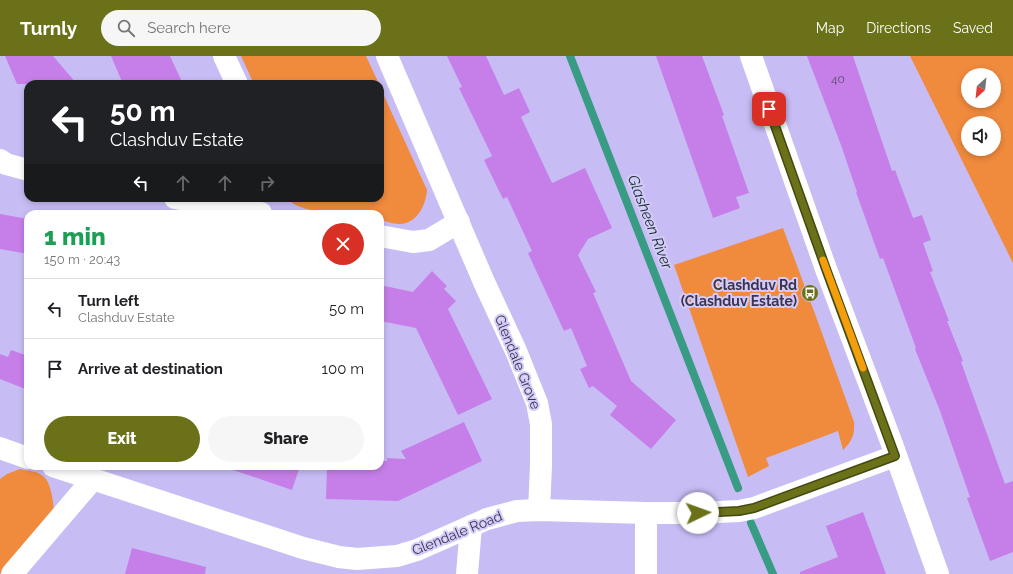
<!DOCTYPE html>
<html lang="en">
<head>
<meta charset="utf-8">
<style>
	body { margin:0; font-family:Raleway,sans-serif; background:#f6f6f6; color:#202124; height:100vh; display:flex; flex-direction:column; font-size:15px; white-space:nowrap }
	* { box-sizing:border-box; margin:0 }
	p { font-size:13px; color:#757577 }
	.icon { flex:none; width:22px; height:22px; fill:none; stroke:currentColor; stroke-width:2; stroke-linecap:round; stroke-linejoin:round }
	.map { position:relative; flex:1; overflow:hidden }
	.sheet { position:absolute; left:24px; top:154px; width:360px; height:260px; display:flex; flex-direction:column; background:#fff; border-radius:12px; box-shadow:0 2px 6px #0003 }
	.sheet>* { flex:none }
	.banner { position:absolute; left:24px; top:24px; width:360px; height:122px; border-radius:12px; box-shadow:0 2px 6px #0003; background:#202124; color:#fff; overflow:hidden }
	.needle { width:26px; rotate:207deg }
	.buttons { position:absolute; left:961px; top:12px; display:grid; gap:8px }
	.buttons a { display:grid; place-items:center; width:40px; height:40px; border-radius:50%; background:#fff; box-shadow:0 2px 6px #0003; font-size:20px }
	.pin { position:absolute; display:grid; place-items:center; width:34px; height:34px; color:#fff; margin:-17px; border-radius:8px; box-shadow:0 2px 6px #0006 }
	.me { position:absolute; width:44px; margin:-22px; rotate:87deg; stroke-linejoin:round; filter:drop-shadow(0 0 3px #0008) }
	.turn { display:flex; align-items:center; gap:14px; height:84px; padding:0 20px; font-size:18px }
	.turn .icon { width:52px; height:52px; stroke-width:2.5 }
	.turn b { display:block; font-size:28px; line-height:34px }
	.lanes { display:flex; align-items:center; height:38px; padding:0 20px; background:#0003; justify-content:center; gap:20px; direction:ltr }
	.lanes .off { opacity:.35 }
	.round { display:grid; place-items:center; flex:none; width:42px; height:42px; border-radius:21px; background:#f6f6f6 }
	.headline { display:flex; align-items:center; justify-content:space-between; height:68px; padding:0 20px }
	h1 { font-size:24px; font-weight:800; line-height:30px; color:#1e9e55 }
	.cta { display:flex; gap:8px; margin-top:auto; padding:8px 20px }
	.cta a { flex:1; height:46px; border-radius:24px; background:#6a7118; color:#fff; font-size:16px; font-weight:800; line-height:46px; text-align:center }
	.cta a+a { background:#f6f6f6; color:#202124 }
	ul { padding:0; list-style:none }
	li { display:flex; align-items:center; gap:12px; height:60px; padding:0 20px; border-top:1px solid #e0e0e0 }
	li div { flex:1 }
	li b { display:block; font-size:15px }
	li em { font-style:normal }
	header { display:flex; align-items:center; gap:24px; box-sizing:border-box; height:56px; padding:0 20px; background:#6a7118; color:#fff }
	header strong { font-size:19px }
	nav { display:flex; gap:22px; margin-inline-start:auto; font-size:14px }
	.search { width:280px; height:36px; background:#f6f6f6; display:flex; align-items:center; gap:10px; box-sizing:border-box; padding:0 14px; border-radius:22px; color:#757577; font-size:15px }
	.map>svg:first-child { display:block }
	.green { fill:#f08a3d; fill-rule:evenodd }
	.lines { fill:none; stroke-linecap:round; stroke-linejoin:round }
	.stream { stroke:#389b83; stroke-width:8 }
	.building { fill:#c67fe8 }
	.minor { stroke:#fff; stroke-width:22 }
	.tertiary { stroke:#fff; stroke-width:22 }
	.route-casing { stroke:#454910; stroke-width:10 }
	.route { stroke:#6a7118; stroke-width:7 }
	.slow { stroke:#f59e0b; stroke-width:7 }
	.labels { text-anchor:middle; dominant-baseline:central; stroke-width:4; stroke-linejoin:round; paint-order:stroke }
	.number-label { font-size:12px; fill:#5d4873 }
	.poi-label { font-size:14px; font-weight:bold; fill:#3a354c; stroke:#d4cbfa; text-anchor:end }
	.street-label { font-size:14px; fill:#3a354c; stroke:#d4cbfa }
	.water-label { font-size:15px; font-style:italic; fill:#123028; stroke:#d4cbfa }
</style>
</head>
<body>
<header>
<strong>Turnly</strong>
<div class="search"><svg class="icon" aria-label="search" viewBox="0 0 24 24"><circle cx="10" cy="10" r="6"/><path d="M15 15l6 6"/></svg>Search here</div>
<nav><a>Map</a><a>Directions</a><a>Saved</a></nav>
</header>
<div class="map">
<svg width="1013" height="518" viewBox="0 0 1013 518">
	<rect width="100%" height="100%" fill="#c8bcf5"/>
	<g class="green">
		<path d="M 241,0 L 366,0 L 379,28 L 254,28 Z"/>
		<path d="M 910,0 L 1013,0 L 1013,207 ZM 968,19 L 994,19 L 994,45 L 968,45 ZM 968,67 L 994,67 L 994,93 L 968,93 Z"/>
		<path d="M 380,31 L 427,134 C 426,149 417,168 399,168 C 393,168 386,165 380,164 L 380,158 C 362,158 297,160 288,142 L 380,142 Z"/>
		<path d="M 783,172 L 818,266 L 854,366 C 855,379 852,385 843,394 L 838,375 L 766,402 L 769,410 L 748,421 L 674,209 Z"/>
		<path d="M 20,413 C 28,415 38,415 44,421 C 51,426 54,449 54,457 L 0,518 L 0,423 L 7,418 Z"/>
	</g>
	<g class="lines">
		<g class="stream">
			<path d="M 570,0 L 738,432"/>
			<path d="M 751,467 L 773,518"/>
		</g>
	</g>
	<g class="building">
		<path d="M 5,0 L 53,0 L 77,28 L 17,28 Z"/>
		<path d="M 111,0 L 170,0 L 183,28 L 123,28 Z"/>
		<path d="M 447,0 L 486,0 L 504,39 L 519,32 L 530,56 L 521,61 L 552,127 L 585,112 L 612,172 L 588,183 L 578,199 L 596,236 L 593,237 L 631,325 L 676,364 L 651,393 L 610,359 L 617,350 L 593,330 L 589,332 L 580,313 L 587,310 L 571,272 L 564,275 L 528,197 L 532,195 L 507,141 L 503,143 L 484,104 L 492,100 L 459,32 L 462,31 Z"/>
		<path d="M 656,0 L 702,0 L 724,59 L 722,60 L 749,137 L 736,141 L 740,152 L 713,162 Z"/>
		<path d="M 807,0 L 853,0 L 892,115 L 895,114 L 913,162 L 922,159 L 931,184 L 923,187 L 933,215 L 930,216 L 949,265 L 947,265 L 963,305 L 961,306 L 1005,428 L 1013,425 L 1013,496 L 990,505 L 967,442 L 970,441 L 940,355 L 915,293 L 916,292 L 883,202 L 880,203 L 856,136 L 857,136 L 841,89 Z"/>
		<path d="M 0,158 L 28,163 L 28,198 L 0,193 Z"/>
		<path d="M 432,215 L 447,230 L 444,233 L 456,245 L 448,253 L 492,343 L 458,359 L 416,272 L 380,265 L 380,229 L 413,236 Z"/>
		<path d="M 11,294 L 28,300 L 28,334 L 0,323 L 0,298 L 8,301 Z"/>
		<path d="M 464,366 L 482,405 L 398,445 L 326,443 L 327,410 L 380,410 L 380,405 L 387,405 L 387,402 L 406,403 L 401,395 Z"/>
		<path d="M 234,410 L 300,410 L 292,434 L 233,414 Z"/>
		<path d="M 863,456 L 886,518 L 800,518 L 800,516 L 838,501 L 826,470 Z"/>
		<path d="M 132,492 L 206,511 L 205,518 L 125,518 Z"/>
	</g>
	<g class="lines">
		<g class="minor">
			<path d="M 224,0 L 237,28"/>
			<path d="M 387,0 L 484,226 L 516,295 L 537,347 L 541,368 L 541,410 L 539,454"/>
			<path d="M 0,104 L 6,108 L 28,114"/>
			<path d="M 175,142 L 261,157"/>
			<path d="M 380,180 L 413,186 L 429,184 L 459,166"/>
			<path d="M 0,392 L 28,402"/>
			<path d="M 53,410 L 303,492 L 339,501 L 357,503 L 397,500 L 417,494 L 487,463 L 517,455 L 539,454 L 646,457 L 698,457 L 739,455 L 754,452 L 895,400"/>
			<path d="M 12,518 L 93,423"/>
			<path d="M 467,518 L 471,470"/>
			<path d="M 646,518 L 646,457"/>
		</g>
		<path class="tertiary" d="M 751,0 L 826,213 L 892,388 L 938,518"/>
	</g>
	<g class="lines">
		<g class="route-casing">
			<path id="route" d="M 698,457 L 739,455 L 754,452 L 895,400 L 826,213 L 769,53"/>
		</g>
		<use href="#route" class="route"/>
		<path class="slow" d="M 823,204 L 863,312"/>
	</g>
	<defs>
		<g id="bus-disc" transform="scale(0.9)"><circle r="9.5" fill="#6a7118" stroke="#d4cbfa"/><path d="M-5-6H5V4H4V6H2V4H-2V6H-4V4H-5ZM-3.5-4V0h7V-4ZM-3.5 1.2v1.5H-2V1.2ZM2 1.2v1.5H3.5V1.2Z" fill="#fff"/></g>
	</defs>
	<g fill-rule="evenodd">
		<use href="#bus-disc" x="810" y="237"/>
	</g>
	<g class="labels">
		<g class="number-label">
			<text x="838" y="23">40</text>
		</g>
		<g class="poi-label">
			<text x="797" y="229">Clashduv Rd<tspan x="797" dy="16">(Clashduv Estate)</tspan></text>
		</g>
		<g class="street-label">
			<text transform="translate(518 306) rotate(68)">Glendale Grove</text>
			<text transform="translate(457 477) rotate(-22)">Glendale Road</text>
		</g>
		<g class="water-label">
			<text transform="translate(650 166) rotate(69)">Glasheen River</text>
		</g>
	</g>
</svg>
<div class="buttons">
<a><svg class="needle" viewBox="-14 -14 28 28"><path d="M0-13l5 13h-10z" fill="#e53935"/><path d="M0 13l5-13h-10z" fill="#757577"/></svg></a>
<a><svg class="icon" aria-label="sound" viewBox="0 0 24 24"><path d="M4 9h4l5-4v14l-5-4H4zM17 9q2 3 0 6"/></svg></a>
</div>
<div class="pin" style="left:769px;top:53px;background:#d93025"><svg class="icon" aria-label="arrive" viewBox="0 0 24 24"><path d="M6 21V4h12l-3 4 3 4H6"/></svg></div>
<svg class="me" style="left:698px;top:457px" viewBox="-20 -20 40 40"><circle r="19" fill="#fff"/><path d="M0-13L10 11 0 6-10 11z" fill="#6a7118"/></svg>
<div class="banner">
<div class="turn"><svg class="icon" aria-label="left" viewBox="0 0 24 24"><path d="M17 20v-9H6M10 6l-5 5 5 5"/></svg><div><b>50 m</b>Clashduv Estate</div></div>
<div class="lanes"><svg class="icon" aria-label="left" viewBox="0 0 24 24"><path d="M17 20v-9H6M10 6l-5 5 5 5"/></svg><svg class="icon off" aria-label="ahead" viewBox="0 0 24 24"><path d="M12 20V5M6 11l6-6 6 6"/></svg><svg class="icon off" aria-label="ahead" viewBox="0 0 24 24"><path d="M12 20V5M6 11l6-6 6 6"/></svg><svg class="icon off" aria-label="right" viewBox="0 0 24 24"><path d="M7 20v-9h11M14 6l5 5-5 5"/></svg></div>
</div>
<section class="sheet">
<div class="headline"><div><h1>1 min</h1><p>150 m · 20:43</p></div><a class="round" style="background:#d93025;color:#fff"><svg class="icon" aria-label="close" viewBox="0 0 24 24"><path d="M6 6l12 12M18 6L6 18"/></svg></a></div>
<ul>
<li><svg class="icon" aria-label="left" viewBox="0 0 24 24"><path d="M17 20v-9H6M10 6l-5 5 5 5"/></svg><div><b>Turn left</b><p>Clashduv Estate</p></div><em>50 m</em></li>
<li><svg class="icon" aria-label="arrive" viewBox="0 0 24 24"><path d="M6 21V4h12l-3 4 3 4H6"/></svg><div><b>Arrive at destination</b></div><em>100 m</em></li>
</ul>
<div class="cta"><a>Exit</a><a>Share</a></div>
</section>
</div>
</body>
</html>
